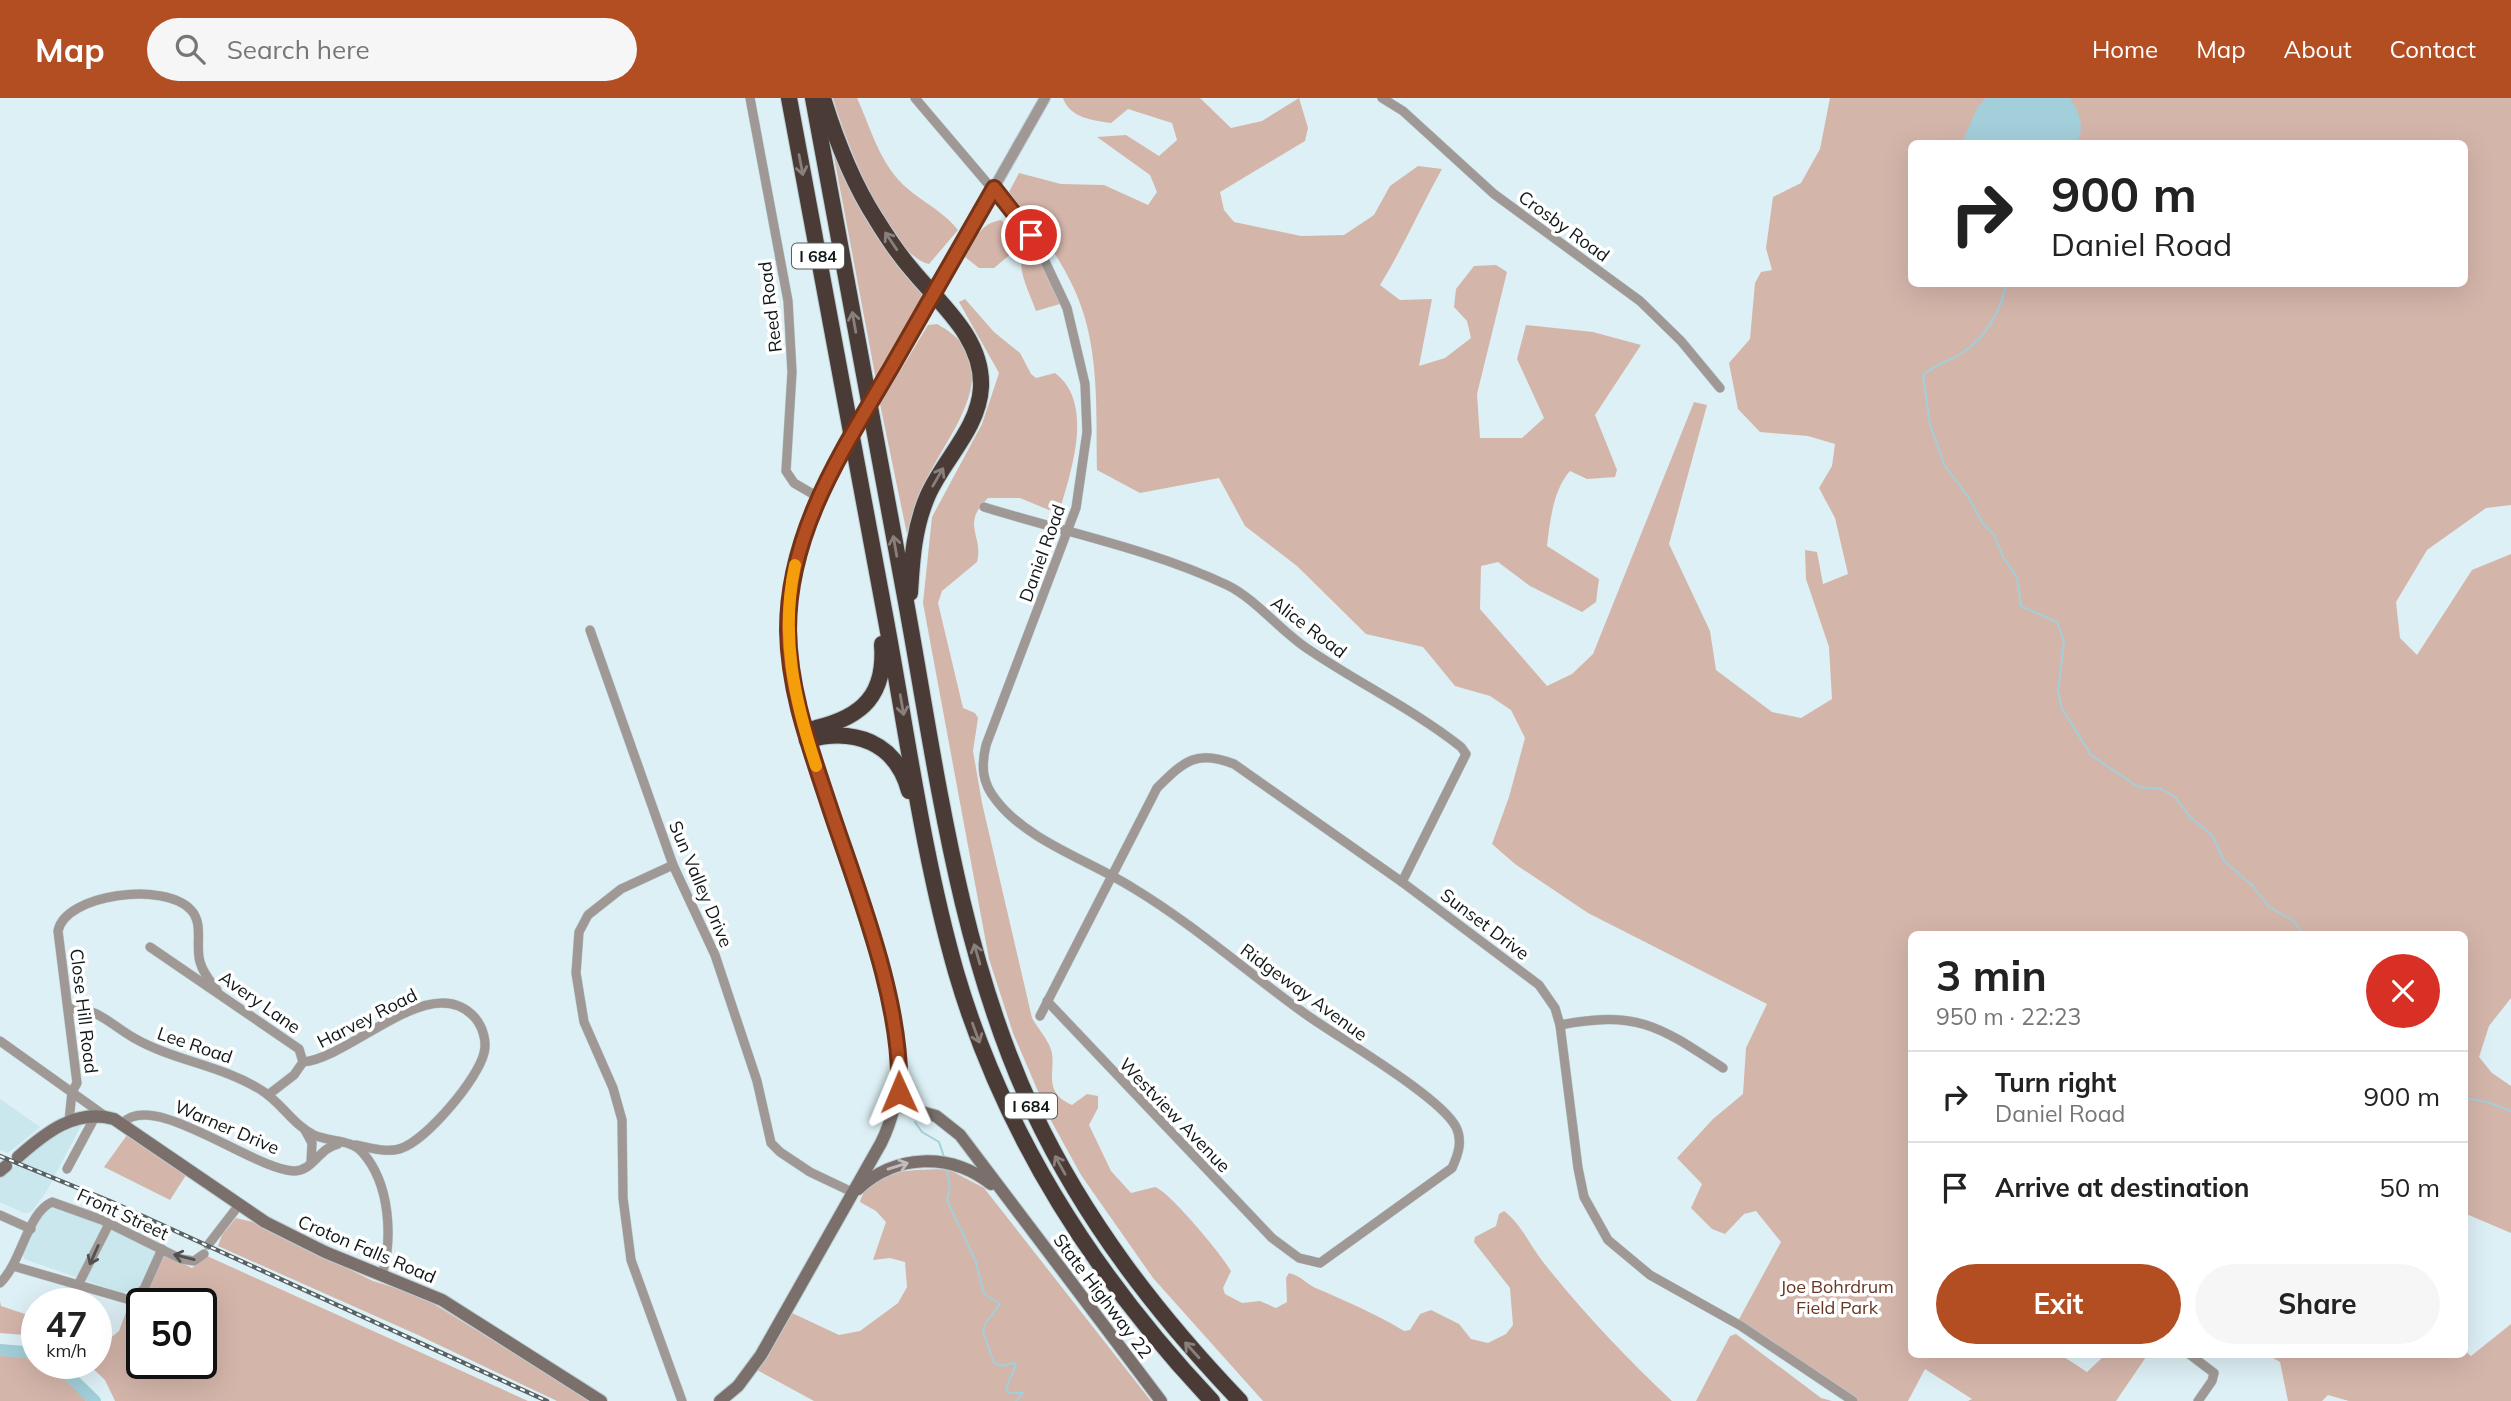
<!DOCTYPE html>
<html lang="en">
<head>
<meta charset="utf-8">
<style>
	body { margin:0; font-family:Mulish,sans-serif; background:#f6f6f6; color:#222; height:100vh; display:flex; flex-direction:column; font-size:26px; white-space:nowrap }
	* { box-sizing:border-box; margin:0 }
	p { font-size:23px; color:#767676 }
	.icon { flex:none; width:38px; height:38px; fill:none; stroke:currentColor; stroke-width:2; stroke-linecap:round; stroke-linejoin:round }
	.map { position:relative; flex:1; overflow:hidden }
	.drawer { position:absolute; left:1908px; top:833px; width:560px; height:427px; display:flex; flex-direction:column; background:#fff; border-radius:10px; box-shadow:0 7px 28px #0002 }
	.drawer>* { flex:none }
	.top-card { position:absolute; left:1908px; top:42px; width:560px; height:147px; border-radius:10px; box-shadow:0 7px 28px #0002; background:#fff; color:#222; overflow:hidden }
	.speed { position:absolute; left:21px; top:1190px; display:flex; gap:14px; font-size:35px; font-weight:700; text-align:center }
	.speed>* { display:grid; place-content:center; width:91px; height:91px; border-radius:50%; background:#fff; box-shadow:0 7px 28px #0002; line-height:1 }
	.speed small { font-size:18px; font-weight:400 }
	.speed .limit { border:4px solid #111; border-radius:10px; background:#fff; color:#111 }
	.pin { position:absolute; display:grid; place-items:center; width:60px; height:60px; color:#fff; margin:-30px; border:4px solid #fff; border-radius:50%; box-shadow:0 2px 7px #0007 }
	.me { position:absolute; width:77px; margin:-38px; rotate:359deg; stroke-linejoin:round; filter:drop-shadow(0 0 5px #0008) }
	.turn { display:flex; align-items:center; gap:24px; height:147px; padding:0 28px; font-size:32px }
	.turn .icon { width:91px; height:91px; stroke-width:2.5 }
	.turn b { display:block; font-size:49px; line-height:60px }
	.round { display:grid; place-items:center; flex:none; width:74px; height:74px; border-radius:37px; background:#f6f6f6 }
	.headline { display:flex; align-items:center; justify-content:space-between; height:119px; padding:0 28px }
	h1 { font-size:42px; font-weight:700; line-height:52px }
	.cta { display:flex; gap:14px; margin-top:auto; padding:14px 28px }
	.cta a { flex:1; height:80px; border-radius:42px; background:#b34d22; color:#fff; font-size:28px; font-weight:700; line-height:80px; text-align:center }
	.cta a+a { background:#f6f6f6; color:#222 }
	ul { padding:0; list-style:none }
	li { display:flex; align-items:center; gap:21px; height:91px; padding:0 28px; border-top:2px solid #e0e0e0 }
	li div { flex:1 }
	li b { display:block; font-size:26px }
	li em { font-style:normal }
	header { display:flex; align-items:center; gap:42px; box-sizing:border-box; height:98px; padding:0 35px; background:#b34d22; color:#fff }
	header strong { font-size:33px }
	nav { display:flex; gap:38px; margin-inline-start:auto; font-size:24px }
	.search { width:490px; height:63px; background:#f6f6f6; display:flex; align-items:center; gap:18px; box-sizing:border-box; padding:0 24px; border-radius:38px; color:#767676; font-size:26px }
	.map>svg:first-child { display:block }
	.built { fill:#cae7ee }
	.green { fill:#d4b5aa; fill-rule:evenodd }
	.water { fill:#a3cfda }
	.lines { fill:none; stroke-linecap:round; stroke-linejoin:round }
	.stream { stroke:#a3cfda; stroke-width:2 }
	.river { stroke:#a3cfda; stroke-width:12 }
	.minor-casing { stroke:#bccdd2; stroke-width:10 }
	.tertiary-casing { stroke:#bccdd2; stroke-width:12 }
	.secondary-casing { stroke:#bccdd2; stroke-width:14 }
	.motorway-casing { stroke:#bccdd2; stroke-width:18 }
	.minor { stroke:#9f9895; stroke-width:9 }
	.tertiary { stroke:#9f9895; stroke-width:10 }
	.secondary { stroke:#7a6f6b; stroke-width:12 }
	.motorway { stroke:#4a3b36; stroke-width:16 }
	.rail-casing { stroke:#576265; stroke-width:4.5 }
	.rail { stroke:#fff; stroke-width:2; stroke-dasharray:5; stroke-linecap:butt }
	.secondary-bridge-casing { stroke:#bccdd2; stroke-width:14; stroke-linecap:butt }
	.secondary-bridge { stroke:#7a6f6b; stroke-width:12 }
	.oneway { stroke:#89807c }
	.oneway2 { stroke:#c3bebc }
	.oneway3 { stroke:#505150 }
	.route-casing { stroke:#743216; stroke-width:18 }
	.route { stroke:#b34d22; stroke-width:12 }
	.slow { stroke:#f59e0b; stroke-width:12 }
	.labels { text-anchor:middle; dominant-baseline:central; stroke-width:7; stroke-linejoin:round; paint-order:stroke }
	.shield { fill:#fff; stroke:#585d5d; stroke-width:2 }
	.shield-label { font-size:16px; font-weight:bold; fill:#101718 }
	.street-label { font-size:18px; fill:#101718; stroke:#fff }
	.park-label { font-size:18px; fill:#683623; stroke:#fff }
</style>
</head>
<body>
<header>
<strong>Map</strong>
<div class="search"><svg class="icon" aria-label="search" viewBox="0 0 24 24"><circle cx="10" cy="10" r="6"/><path d="M15 15l6 6"/></svg>Search here</div>
<nav><a>Home</a><a>Map</a><a>About</a><a>Contact</a></nav>
</header>
<div class="map">
<svg width="2511" height="1303" viewBox="0 0 2511 1303">
	<rect width="100%" height="100%" fill="#ddf0f5"/>
	<g class="built">
		<path d="M 0,1001 L 40,1029 L 8,1055 L 0,1052 Z"/>
		<path d="M 82,1026 L 45,1096 L 31,1114 L 24,1115 L 0,1104 L 0,1081 L 7,1074 L 51,1040 Z"/>
		<path d="M 51,1105 L 97,1122 L 109,1131 L 111,1129 L 153,1149 L 155,1155 L 138,1191 L 122,1195 L 24,1161 L 23,1156 L 43,1110 Z"/>
	</g>
	<g class="green">
		<path d="M 833,0 L 857,0 C 869,26 877,56 896,79 C 913,100 941,110 958,132 L 929,166 C 888,157 844,38 833,0 Z"/>
		<path d="M 1063,0 L 1200,0 L 1231,30 L 1262,23 L 1299,0 L 1308,30 L 1305,43 L 1220,94 L 1224,112 L 1234,124 L 1301,138 L 1344,137 L 1374,117 L 1390,88 L 1418,68 L 1442,71 C 1420,110 1403,150 1380,187 L 1400,202 L 1432,201 L 1419,268 L 1445,260 L 1471,240 L 1467,223 L 1454,209 L 1456,191 L 1474,168 L 1496,167 L 1507,174 L 1477,296 L 1480,340 L 1522,340 L 1544,320 L 1517,261 L 1526,227 L 1593,234 L 1641,247 L 1595,317 L 1617,372 L 1615,379 L 1587,381 L 1570,373 C 1553,392 1550,423 1547,448 L 1599,481 L 1596,504 L 1582,514 L 1530,488 L 1498,464 L 1481,468 L 1480,511 L 1547,588 L 1572,576 L 1593,556 L 1694,304 L 1707,307 L 1669,446 L 1710,533 L 1716,572 L 1772,614 L 1801,620 L 1832,601 L 1829,549 L 1806,481 L 1805,452 L 1817,454 L 1823,486 L 1848,476 L 1835,420 L 1819,390 L 1832,368 L 1835,346 L 1808,338 L 1760,334 L 1738,311 L 1729,265 L 1750,241 L 1755,185 L 1761,174 L 1772,172 L 1766,150 L 1773,99 L 1801,85 L 1820,51 L 1830,0 L 2511,0 L 2511,407 L 2486,410 L 2427,452 L 2396,504 L 2400,540 L 2417,557 L 2472,472 L 2511,456 L 2511,900 L 2489,928 L 2479,959 L 2492,975 L 2511,988 L 2511,1135 L 2464,1115 L 2464,836 L 1911,836 L 1911,1256 L 2061,1257 L 2087,1274 L 2105,1257 L 2143,1257 L 2146,1259 L 2116,1303 L 1968,1303 L 1972,1301 L 1925,1271 L 1908,1303 L 1857,1303 L 1738,1223 L 1781,1144 L 1756,1113 L 1744,1116 L 1725,1136 L 1712,1131 L 1691,1110 L 1702,1086 L 1677,1060 L 1713,1021 L 1743,996 L 1746,950 L 1767,906 L 1588,815 L 1515,766 L 1492,746 L 1509,699 L 1525,640 L 1511,612 L 1490,598 L 1455,588 L 1423,549 L 1366,536 L 1297,468 L 1245,428 L 1219,380 L 1140,395 L 1097,372 C 1096,321 1099,266 1084,217 C 1070,170 1038,131 1009,94 L 1019,75 L 1061,86 L 1104,87 L 1148,107 L 1157,94 L 1150,77 L 1097,39 L 1126,37 L 1159,58 L 1177,42 L 1172,25 L 1128,11 L 1111,25 C 1092,22 1070,20 1063,0 ZM 1911,46 L 2464,46 L 2464,186 L 1911,186 Z"/>
		<path d="M 829,32 L 921,190 L 922,201 L 876,282 Z"/>
		<path d="M 1001,122 L 1015,136 L 1012,155 L 994,170 L 979,170 L 965,159 C 973,142 981,125 1001,122 Z"/>
		<path d="M 1027,150 L 1034,151 L 1060,206 L 1036,213 C 1030,195 1012,165 1027,150 Z"/>
		<path d="M 965,201 L 994,234 L 1020,255 L 1031,276 L 1036,280 L 1055,275 C 1094,304 1072,370 1061,408 L 1049,412 L 1020,400 L 988,400 C 960,427 984,437 977,464 L 942,493 L 938,505 L 963,610 L 975,615 L 978,620 L 973,653 L 982,705 L 1032,920 C 1037,929 1046,939 1050,949 C 1059,969 1039,993 1072,1007 L 1087,996 L 1098,998 L 1098,1010 L 1089,1027 L 1111,1073 L 1131,1095 L 1155,1089 C 1169,1093 1223,1158 1231,1173 L 1223,1190 L 1225,1196 L 1242,1205 L 1260,1203 L 1276,1210 L 1287,1204 L 1286,1180 L 1289,1175 C 1302,1178 1307,1187 1318,1191 C 1348,1204 1376,1216 1404,1233 L 1410,1232 L 1420,1216 L 1431,1212 L 1459,1226 L 1471,1241 L 1488,1245 L 1506,1236 L 1513,1227 L 1510,1190 L 1474,1144 L 1475,1139 L 1496,1128 L 1499,1116 L 1504,1113 C 1522,1127 1529,1146 1543,1164 C 1582,1213 1626,1260 1672,1303 L 1263,1303 L 1153,1180 L 1081,1077 L 1049,1019 L 1013,935 L 989,861 L 923,505 L 932,419 L 982,326 L 999,275 L 959,204 Z"/>
		<path d="M 937,226 C 1003,261 961,320 935,365 C 922,387 913,411 907,436 L 880,306 L 928,227 Z"/>
		<path d="M 130,1033 L 188,1074 L 170,1102 L 104,1069 Z"/>
		<path d="M 948,1071 L 984,1090 L 1151,1303 L 814,1303 L 757,1272 L 792,1215 L 839,1237 L 860,1233 L 898,1205 L 907,1189 L 905,1164 L 890,1160 L 873,1162 L 886,1124 L 876,1113 L 860,1104 C 870,1069 919,1072 948,1071 Z"/>
		<path d="M 236,1120 L 253,1124 L 373,1183 L 421,1198 L 591,1303 L 557,1303 L 418,1237 L 218,1148 L 222,1137 Z"/>
		<path d="M 165,1157 L 192,1170 L 207,1158 L 528,1303 L 115,1303 L 105,1282 L 87,1265 L 96,1265 L 96,1238 L 108,1242 L 119,1233 L 129,1206 L 136,1205 L 148,1190 ZM 142,1206 L 201,1206 L 201,1265 L 142,1265 Z"/>
		<path d="M 0,1203 L 1,1208 L 37,1220 L 37,1238 L 0,1235 Z"/>
		<path d="M 2511,1226 L 2511,1303 L 2349,1303 L 2328,1297 L 2322,1303 L 2288,1303 L 2280,1264 L 2268,1257 L 2464,1256 L 2464,1252 L 2471,1258 Z"/>
		<path d="M 1736,1236 L 1821,1300 L 1832,1303 L 1696,1303 L 1730,1238 Z"/>
		<path d="M 0,1258 C 29,1257 77,1268 86,1303 L 0,1303 Z"/>
	</g>
	<path class="water" d="M 1986,0 L 2070,0 C 2079,14 2086,30 2076,46 L 1962,45 L 1977,10 Z"/>
	<g class="lines">
		<g class="stream">
			<path d="M 2006,186 C 2002,211 1985,241 1962,255 C 1949,264 1935,266 1923,277 L 1930,327 L 1945,368 L 1969,400 L 1983,426 L 1994,436 L 2003,459 L 2017,479 L 2021,508 L 2057,524 L 2064,543 L 2058,592 L 2061,609 L 2091,657 L 2138,689 L 2161,691 L 2175,699 L 2190,719 L 2212,737 L 2224,763 L 2253,788 L 2269,809 L 2294,823 L 2302,836"/>
			<path d="M 2464,1000 L 2487,1004 L 2511,1013"/>
			<path d="M 915,1024 L 922,1034 L 939,1044 L 944,1059"/>
			<path d="M 946,1070 L 950,1088 L 947,1102 L 976,1164 L 984,1196 L 1000,1206 L 985,1226 L 983,1234 L 994,1265 L 1003,1268 L 1012,1265 L 1016,1267 L 1006,1290 L 1009,1295 L 1023,1295 L 1016,1303"/>
		</g>
		<g class="river">
			<path d="M 0,1252 L 37,1255"/>
			<path d="M 56,1265 L 95,1303"/>
		</g>
		<g class="minor-casing">
			<g id="minor">
				<path d="M 750,0 L 788,203 L 792,274 L 786,373 L 794,385 L 818,399"/>
				<path d="M 915,0 L 1034,140 L 1067,210 L 1085,286 L 1087,334 L 1076,410 L 986,647 C 981,668 982,685 996,702 C 1027,743 1091,763 1133,790 C 1193,826 1247,874 1304,915 C 1337,939 1440,998 1456,1029 C 1463,1043 1458,1057 1452,1070 L 1320,1165 L 1299,1160 L 1272,1140 L 1047,903"/>
				<path d="M 1382,0 L 1403,13 L 1494,96 L 1640,203 L 1681,243 L 1720,290"/>
				<path d="M 984,409 C 1064,434 1151,451 1227,487 C 1254,500 1279,531 1305,549 C 1356,584 1413,611 1461,649 L 1466,656 L 1402,784"/>
				<path d="M 590,532 L 673,767 L 715,857 L 757,983 L 771,1045 L 780,1054 L 810,1074 L 852,1094"/>
				<path d="M 673,767 L 621,791 L 588,817 L 579,834 L 576,875 L 584,924 L 613,990 L 622,1022 L 623,1100 L 631,1162 L 682,1303"/>
				<path d="M 150,849 L 299,951 L 303,964 L 294,977 L 268,997"/>
				<path d="M 68,911 C 96,908 111,927 134,940 C 174,963 221,967 261,992 C 281,1004 293,1027 314,1037 C 329,1044 352,1041 363,1055 C 390,1086 393,1140 382,1177"/>
				<path d="M 1040,918 L 1157,690 C 1184,663 1197,651 1234,666 L 1402,784 L 1539,887 L 1555,910 L 1560,927 L 1578,1070 L 1584,1099 L 1608,1142 L 1650,1177 L 1741,1228 L 1853,1303"/>
				<path d="M 1560,927 C 1638,912 1659,928 1723,970"/>
				<path d="M 0,943 L 105,1018"/>
				<path d="M 303,964 C 352,960 433,869 476,921 C 483,930 487,944 484,955 C 478,981 427,1041 402,1050 C 388,1056 369,1049 355,1047"/>
				<path d="M 69,1023 L 72,994 L 77,985 L 58,833 C 65,796 165,783 191,812 C 204,826 195,847 200,864 C 203,875 210,883 217,892"/>
				<path d="M 123,1025 C 153,992 254,1072 294,1073 C 313,1073 319,1050 338,1046"/>
				<path d="M 305,1032 L 312,1045 L 311,1065"/>
				<path d="M 67,1071 L 96,1017"/>
				<path d="M 0,1117 L 31,1131"/>
				<path d="M 208,1147 L 239,1107"/>
				<path d="M 13,1168 L 130,1202 L 144,1191 L 162,1151"/>
				<path d="M 0,1185 C 22,1164 27,1115 52,1104 L 102,1122 L 181,1161 L 194,1163 L 204,1156"/>
				<path d="M 78,1187 L 109,1126"/>
				<path d="M 2189,1256 L 2214,1275 L 2212,1283 L 2198,1303"/>
			</g>
		</g>
		<g class="tertiary-casing">
			<path id="tertiary" d="M 933,197 L 1045,0"/>
		</g>
		<g class="secondary-casing">
			<g id="secondary">
				<path d="M 892,267 L 933,197"/>
				<path d="M 896,1007 L 936,1018 L 960,1037 L 1161,1303"/>
				<path d="M 18,1059 C 45,1035 76,1010 114,1021 L 265,1124 L 325,1154 L 442,1202 L 601,1303"/>
				<path d="M 0,1073 L 6,1068"/>
				<path d="M 858,1091 C 896,1056 950,1054 991,1086"/>
				<path d="M 720,1303 L 738,1288 L 761,1257 L 881,1045 C 907,992 898,951 886,895 C 847,718 731,559 828,379"/>
			</g>
		</g>
		<g class="motorway-casing">
			<g id="motorway">
				<path d="M 789,0 C 821,172 853,344 885,517 C 907,635 923,758 956,874 C 1004,1038 1096,1180 1212,1303"/>
				<path d="M 813,0 C 844,168 875,336 906,504 C 937,675 959,855 1033,1013 C 1085,1123 1157,1216 1240,1303"/>
				<path d="M 823,0 C 836,42 852,84 876,121 C 887,139 899,157 913,173 C 941,207 983,240 981,289 C 979,330 944,361 928,397 C 914,429 912,461 910,495"/>
				<path d="M 816,630 C 863,619 886,596 882,546"/>
				<path d="M 807,642 C 854,629 896,644 909,693"/>
			</g>
		</g>
		<use href="#minor" class="minor"/>
		<use href="#tertiary" class="tertiary"/>
		<use href="#secondary" class="secondary"/>
		<use href="#motorway" class="motorway"/>
		<g class="rail-casing">
			<path id="rail" d="M 0,1058 L 112,1104 L 547,1303"/>
		</g>
		<use href="#rail" class="rail"/>
		<g class="secondary-bridge-casing">
			<path id="secondary-bridge" d="M 828,379 L 892,267"/>
		</g>
		<use href="#secondary-bridge" class="secondary-bridge"/>
	</g>
	<defs><path id="oneway-shaft" d="M-6 0H5M1.5-3L5.5 0L1.5 3" fill="none" stroke-width="1.6" stroke-linecap="round" stroke-linejoin="round" transform="scale(1.75)"/></defs>
	<g class="oneway">
		<use href="#oneway-shaft" transform="translate(801 67) rotate(79)"/>
		<use href="#oneway-shaft" transform="translate(891 143) rotate(-124)"/>
		<use href="#oneway-shaft" transform="translate(854 224) rotate(-100)"/>
		<use href="#oneway-shaft" transform="translate(938 379) rotate(-60)"/>
		<use href="#oneway-shaft" transform="translate(895 448) rotate(-100)"/>
		<use href="#oneway-shaft" transform="translate(902 607) rotate(80)"/>
		<use href="#oneway-shaft" transform="translate(977 856) rotate(-106)"/>
		<use href="#oneway-shaft" transform="translate(976 935) rotate(70)"/>
		<use href="#oneway-shaft" transform="translate(1060 1067) rotate(-119)"/>
		<use href="#oneway-shaft" transform="translate(1192 1252) rotate(-132)"/>
	</g>
	<use class="oneway2" href="#oneway-shaft" transform="translate(898 1068) rotate(-17)"/>
	<g class="oneway3">
		<use href="#oneway-shaft" transform="translate(94 1157) rotate(114)"/>
		<use href="#oneway-shaft" transform="translate(184 1159) rotate(-166)"/>
	</g>
	<g class="lines">
		<g class="route-casing">
			<path id="route" d="M 899,994 C 903,904 857,792 829,707 C 810,649 789,594 788,532 C 788,433 843,352 891,270 C 925,210 960,150 994,90 L 1031,137"/>
		</g>
		<use href="#route" class="route"/>
		<path class="slow" d="M 795,467 C 780,537 794,601 816,668"/>
	</g>
	<g class="labels">
		<g class="shield">
			<rect x="792" y="145.5" width="52" height="25" rx="5"/>
			<rect x="1005" y="995.5" width="52" height="25" rx="5"/>
		</g>
		<g class="shield-label">
			<text x="818" y="158">I 684</text>
			<text x="1031" y="1008">I 684</text>
		</g>
		<g class="street-label">
			<text transform="translate(1564 128) rotate(36)">Crosby Road</text>
			<text transform="translate(770 209) rotate(-97)">Reed Road</text>
			<text transform="translate(1042 455) rotate(-70)">Daniel Road</text>
			<text transform="translate(1309 529) rotate(37)">Alice Road</text>
			<text transform="translate(701 786) rotate(67)">Sun Valley Drive</text>
			<text transform="translate(1485 826) rotate(37)">Sunset Drive</text>
			<text transform="translate(1304 894) rotate(36)">Ridgeway Avenue</text>
			<text transform="translate(260 904) rotate(35)">Avery Lane</text>
			<text transform="translate(84 913) rotate(83)">Close Hill Road</text>
			<text transform="translate(367 920) rotate(-27)">Harvey Road</text>
			<text transform="translate(195 947) rotate(19)">Lee Road</text>
			<text transform="translate(1175 1017) rotate(46)">Westview Avenue</text>
			<text transform="translate(227 1029) rotate(23)">Warner Drive</text>
			<text transform="translate(123 1116) rotate(25)">Front Street</text>
			<text transform="translate(367 1151) rotate(23)">Croton Falls Road</text>
			<text transform="translate(1103 1198) rotate(53)">State Highway 22</text>
		</g>
		<g class="park-label">
			<text x="1837" y="1188">Joe Bohrdrum<tspan x="1837" dy="21">Field Park</tspan></text>
		</g>
	</g>
</svg>
<div class="speed"><div>47<small>km/h</small></div><div class="limit">50</div></div>
<div class="pin" style="left:1031px;top:137px;background:#d93025"><svg class="icon" aria-label="arrive" viewBox="0 0 24 24"><path d="M6 21V4h12l-3 4 3 4H6"/></svg></div>
<svg class="me" style="left:899px;top:994px" viewBox="-20 -20 40 40"><path d="M0-17L14 15 0 8-14 15z" fill="#b34d22" stroke="#fff" stroke-width="4"/></svg>
<div class="top-card">
<div class="turn"><svg class="icon" aria-label="right" viewBox="0 0 24 24"><path d="M7 20v-9h11M14 6l5 5-5 5"/></svg><div><b>900 m</b>Daniel Road</div></div>
</div>
<section class="drawer">
<div class="headline"><div><h1>3 min</h1><p>950 m · 22:23</p></div><a class="round" style="background:#d93025;color:#fff"><svg class="icon" aria-label="close" viewBox="0 0 24 24"><path d="M6 6l12 12M18 6L6 18"/></svg></a></div>
<ul>
<li><svg class="icon" aria-label="right" viewBox="0 0 24 24"><path d="M7 20v-9h11M14 6l5 5-5 5"/></svg><div><b>Turn right</b><p>Daniel Road</p></div><em>900 m</em></li>
<li><svg class="icon" aria-label="arrive" viewBox="0 0 24 24"><path d="M6 21V4h12l-3 4 3 4H6"/></svg><div><b>Arrive at destination</b></div><em>50 m</em></li>
</ul>
<div class="cta"><a>Exit</a><a>Share</a></div>
</section>
</div>
</body>
</html>
